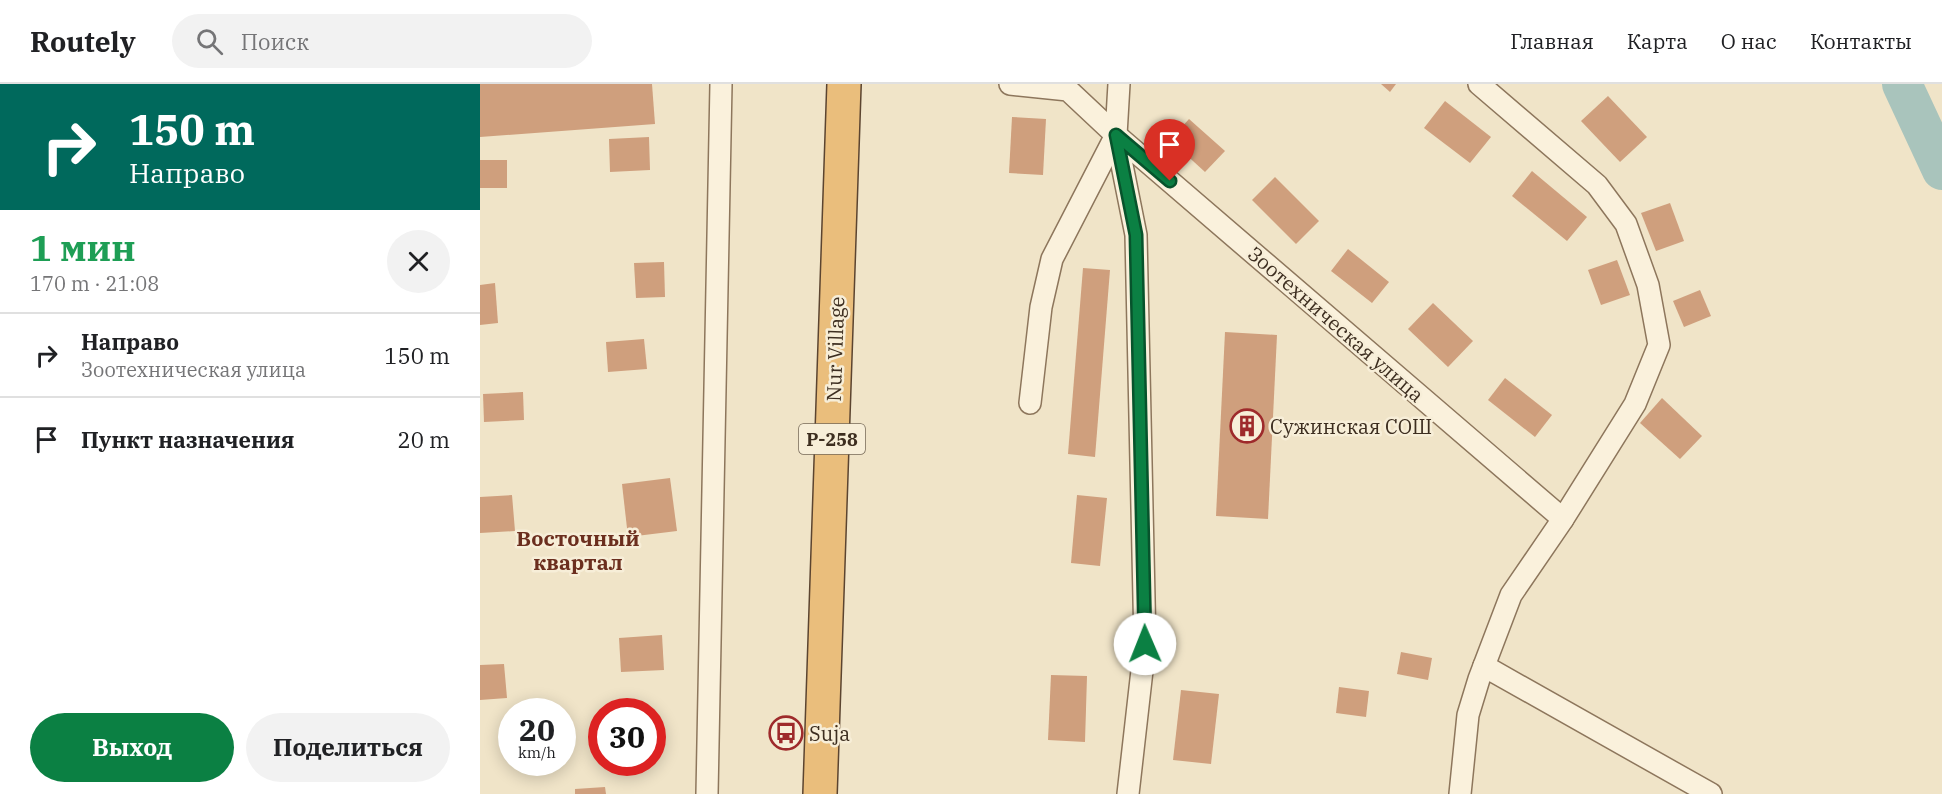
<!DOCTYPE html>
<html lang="ru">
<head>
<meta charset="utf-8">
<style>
	body { margin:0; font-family:"IBM Plex Serif",serif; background:#f2f2f2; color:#202124; height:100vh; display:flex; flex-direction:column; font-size:22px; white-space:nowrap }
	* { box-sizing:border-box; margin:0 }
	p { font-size:20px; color:#757577 }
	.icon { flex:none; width:33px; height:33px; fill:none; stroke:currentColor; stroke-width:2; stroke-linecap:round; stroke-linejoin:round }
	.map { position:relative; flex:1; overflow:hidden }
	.panel { display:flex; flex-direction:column; background:#fff; width:480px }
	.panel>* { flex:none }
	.guide { background:#00695c; color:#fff; overflow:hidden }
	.speed { position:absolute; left:18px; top:614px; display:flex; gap:12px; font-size:30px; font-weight:700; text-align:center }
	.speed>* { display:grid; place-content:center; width:78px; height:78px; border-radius:50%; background:#fff; box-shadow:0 3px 15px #0003; line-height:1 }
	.speed small { font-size:15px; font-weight:400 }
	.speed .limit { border:9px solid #d22; background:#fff; color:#111 }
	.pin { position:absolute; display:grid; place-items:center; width:51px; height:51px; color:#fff; margin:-62px -26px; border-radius:50% 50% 50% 0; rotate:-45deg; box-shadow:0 0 6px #0007 }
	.pin .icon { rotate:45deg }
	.me { position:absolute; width:66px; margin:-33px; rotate:359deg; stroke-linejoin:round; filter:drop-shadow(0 0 4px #0008) }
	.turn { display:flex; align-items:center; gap:21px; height:126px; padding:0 30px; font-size:27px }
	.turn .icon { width:78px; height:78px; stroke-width:2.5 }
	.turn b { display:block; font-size:42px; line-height:51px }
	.round { display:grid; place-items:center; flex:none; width:63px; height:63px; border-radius:32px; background:#f2f2f2 }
	.headline { display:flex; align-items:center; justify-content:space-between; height:102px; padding:0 30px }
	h1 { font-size:36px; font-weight:700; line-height:45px; color:#1e9e55 }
	.button { display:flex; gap:12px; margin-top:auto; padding:12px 30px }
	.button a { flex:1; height:69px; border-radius:36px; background:#0b8043; color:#fff; font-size:24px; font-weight:700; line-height:69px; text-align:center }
	.button a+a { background:#f2f2f2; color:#202124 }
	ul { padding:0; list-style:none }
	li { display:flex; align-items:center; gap:18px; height:84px; padding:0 30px; border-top:2px solid #e0e0e0 }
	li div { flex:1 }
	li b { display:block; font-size:22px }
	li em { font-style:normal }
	header { display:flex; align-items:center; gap:36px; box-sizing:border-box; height:84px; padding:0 30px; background:#fff; border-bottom:2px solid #e0e0e0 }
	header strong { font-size:28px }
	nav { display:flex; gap:33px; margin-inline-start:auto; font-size:21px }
	.search { width:420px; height:54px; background:#f2f2f2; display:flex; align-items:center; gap:15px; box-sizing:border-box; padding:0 21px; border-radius:33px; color:#757577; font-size:22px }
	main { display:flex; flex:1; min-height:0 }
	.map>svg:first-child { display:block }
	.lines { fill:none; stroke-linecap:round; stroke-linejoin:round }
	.river { stroke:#a9c4bc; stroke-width:40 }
	.building { fill:#cf9f7d }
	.minor-casing { stroke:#8d765c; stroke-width:24 }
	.trunk-casing { stroke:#5b4430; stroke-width:36 }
	.minor { stroke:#faf1dc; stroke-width:21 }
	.trunk { stroke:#eabe7c; stroke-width:33 }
	.route-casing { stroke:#07532c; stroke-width:15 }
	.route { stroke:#0b8043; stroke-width:10 }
	.labels { text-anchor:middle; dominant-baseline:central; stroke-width:5; stroke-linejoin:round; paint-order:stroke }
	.shield { fill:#f7eed8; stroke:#756857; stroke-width:1.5 }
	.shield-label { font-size:18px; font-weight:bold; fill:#3d2e20 }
	.street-label { font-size:20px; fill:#3d2e20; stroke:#f7eed8 }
	.poi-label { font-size:20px; fill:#3d2e20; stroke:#f7eed8; text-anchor:start }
	.neighbourhood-label { font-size:21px; font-weight:bold; fill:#6b2e1e; stroke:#f7eed8 }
</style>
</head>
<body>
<header>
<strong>Routely</strong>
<div class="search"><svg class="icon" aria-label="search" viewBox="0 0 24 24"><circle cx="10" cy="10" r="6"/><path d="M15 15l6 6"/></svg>Поиск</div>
<nav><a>Главная</a><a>Карта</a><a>О нас</a><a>Контакты</a></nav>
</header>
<main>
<section class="panel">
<div class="guide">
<div class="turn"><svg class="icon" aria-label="right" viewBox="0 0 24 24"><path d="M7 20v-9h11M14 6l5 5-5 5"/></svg><div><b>150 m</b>Направо</div></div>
</div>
<div class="headline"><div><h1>1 мин</h1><p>170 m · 21:08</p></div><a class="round"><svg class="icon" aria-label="close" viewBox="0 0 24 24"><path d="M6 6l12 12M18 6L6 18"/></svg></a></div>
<ul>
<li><svg class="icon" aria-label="right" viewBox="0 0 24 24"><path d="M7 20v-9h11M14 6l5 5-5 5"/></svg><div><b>Направо</b><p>Зоотехническая улица</p></div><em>150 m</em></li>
<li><svg class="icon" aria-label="arrive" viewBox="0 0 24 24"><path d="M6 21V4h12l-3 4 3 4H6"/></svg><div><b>Пункт назначения</b></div><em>20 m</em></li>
</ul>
<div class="button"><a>Выход</a><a>Поделиться</a></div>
</section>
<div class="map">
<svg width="1462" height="710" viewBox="0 0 1462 710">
	<rect width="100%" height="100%" fill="#f0e4c8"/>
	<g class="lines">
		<path class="river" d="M 1422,0 L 1462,86"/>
	</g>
	<g class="building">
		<path d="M 0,0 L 172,0 L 175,40 L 0,53 Z"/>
		<path d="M 901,0 L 916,0 L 910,8 Z"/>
		<path d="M 1128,12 L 1167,53 L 1140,78 L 1101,37 Z"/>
		<path d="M 965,17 L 1011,53 L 990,79 L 944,44 Z"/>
		<path d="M 532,33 L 566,35 L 563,91 L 529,89 Z"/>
		<path d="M 709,35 L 745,67 L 725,88 L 690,56 Z"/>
		<path d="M 169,53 L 170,86 L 130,88 L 129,55 Z"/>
		<rect x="0" y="76" width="27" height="28"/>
		<path d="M 1052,87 L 1107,133 L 1087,157 L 1032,112 Z"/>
		<path d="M 795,93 L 839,137 L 816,160 L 772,116 Z"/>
		<path d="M 1190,119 L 1204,157 L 1176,167 L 1161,129 Z"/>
		<path d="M 868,165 L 909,198 L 892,219 L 851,187 Z"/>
		<path d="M 1137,176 L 1150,211 L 1121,221 L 1108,186 Z"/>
		<path d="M 184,178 L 185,213 L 156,214 L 154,179 Z"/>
		<path d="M 603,184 L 630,186 L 615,373 L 588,370 Z"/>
		<path d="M 15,199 L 18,239 L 0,241 L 0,201 Z"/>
		<path d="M 1220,206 L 1231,232 L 1204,243 L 1193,217 Z"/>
		<path d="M 953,219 L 993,257 L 968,283 L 928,245 Z"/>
		<path d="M 745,248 L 797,251 L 788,435 L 736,432 Z"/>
		<path d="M 164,255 L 167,285 L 128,288 L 126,258 Z"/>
		<path d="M 1025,294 L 1072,331 L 1055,353 L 1008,316 Z"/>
		<path d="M 43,308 L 44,336 L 4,338 L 3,310 Z"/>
		<path d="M 1182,314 L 1222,352 L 1200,375 L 1160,339 Z"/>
		<path d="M 190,394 L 197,447 L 148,453 L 142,400 Z"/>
		<path d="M 32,411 L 35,447 L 0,449 L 0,413 Z"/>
		<path d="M 597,411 L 627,414 L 620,482 L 591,479 Z"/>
		<path d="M 182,551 L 184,586 L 141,588 L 139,554 Z"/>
		<path d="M 921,568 L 952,574 L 948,596 L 917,590 Z"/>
		<path d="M 24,580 L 27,614 L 0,616 L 0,581 Z"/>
		<path d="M 571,591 L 607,592 L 605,658 L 568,656 Z"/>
		<path d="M 859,603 L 889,607 L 886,633 L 856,629 Z"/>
		<path d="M 701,606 L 739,610 L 731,680 L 693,676 Z"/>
		<path d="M 125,703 L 126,710 L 95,710 L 95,705 Z"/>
	</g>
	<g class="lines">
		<g class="minor-casing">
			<g id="minor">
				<path d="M 530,0 L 588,6 L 636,51 L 1083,435 L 1031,511 L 999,595 L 988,631 L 980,710"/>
				<path d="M 639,0 L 636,51 L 656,151 L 665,560 L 648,710"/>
				<path d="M 999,0 L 1117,101 L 1146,140 L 1168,201 L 1179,261 L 1155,320 L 1083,435"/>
				<path d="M 550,319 L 561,223 L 572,175 L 636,51"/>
				<path d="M 1004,582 L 1231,710"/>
				<path d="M 227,710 L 241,0"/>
			</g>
		</g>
		<g class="trunk-casing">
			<path id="trunk" d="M 340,710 L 364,0"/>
		</g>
		<use href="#minor" class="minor"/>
		<use href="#trunk" class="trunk"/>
	</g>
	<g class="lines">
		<g class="route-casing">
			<path id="route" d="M 665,560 L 656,151 L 636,51 L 690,97"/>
		</g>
		<use href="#route" class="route"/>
	</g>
	<defs>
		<g id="building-ring" transform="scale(1.725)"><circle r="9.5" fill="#f7eed8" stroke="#9e2a2b" stroke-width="1.5"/><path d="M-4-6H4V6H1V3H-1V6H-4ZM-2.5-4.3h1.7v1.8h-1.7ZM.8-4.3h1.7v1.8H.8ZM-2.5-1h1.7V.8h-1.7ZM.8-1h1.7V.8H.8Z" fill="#9e2a2b"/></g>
		<g id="bus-ring" transform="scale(1.725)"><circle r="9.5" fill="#f7eed8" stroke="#9e2a2b" stroke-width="1.5"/><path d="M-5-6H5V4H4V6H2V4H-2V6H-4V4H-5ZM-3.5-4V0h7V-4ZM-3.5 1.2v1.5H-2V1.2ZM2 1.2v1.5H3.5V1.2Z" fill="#9e2a2b"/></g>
	</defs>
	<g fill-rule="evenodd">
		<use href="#building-ring" x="767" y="342"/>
		<use href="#bus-ring" x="306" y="649"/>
	</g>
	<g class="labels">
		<rect class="shield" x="319" y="340" width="66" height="30" rx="4.5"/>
		<g class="shield-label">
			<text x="352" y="355">Р-258</text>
		</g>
		<g class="street-label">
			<text transform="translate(856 240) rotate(41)">Зоотехническая улица</text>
			<text transform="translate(355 265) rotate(-88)">Nur Village</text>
		</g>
		<g class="poi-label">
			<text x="790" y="342">Сужинская СОШ</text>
			<text x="329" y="649">Suja</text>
		</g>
		<g class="neighbourhood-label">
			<text x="98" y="454">Восточный<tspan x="98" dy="24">квартал</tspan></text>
		</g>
	</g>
</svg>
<div class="speed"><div>20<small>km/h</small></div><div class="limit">30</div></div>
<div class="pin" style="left:690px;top:97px;background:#d93025"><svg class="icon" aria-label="arrive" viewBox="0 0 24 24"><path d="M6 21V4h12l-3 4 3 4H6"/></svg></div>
<svg class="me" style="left:665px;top:560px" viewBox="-20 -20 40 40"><circle r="19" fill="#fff"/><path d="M0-13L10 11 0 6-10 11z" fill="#0b8043"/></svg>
</div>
</main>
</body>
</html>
